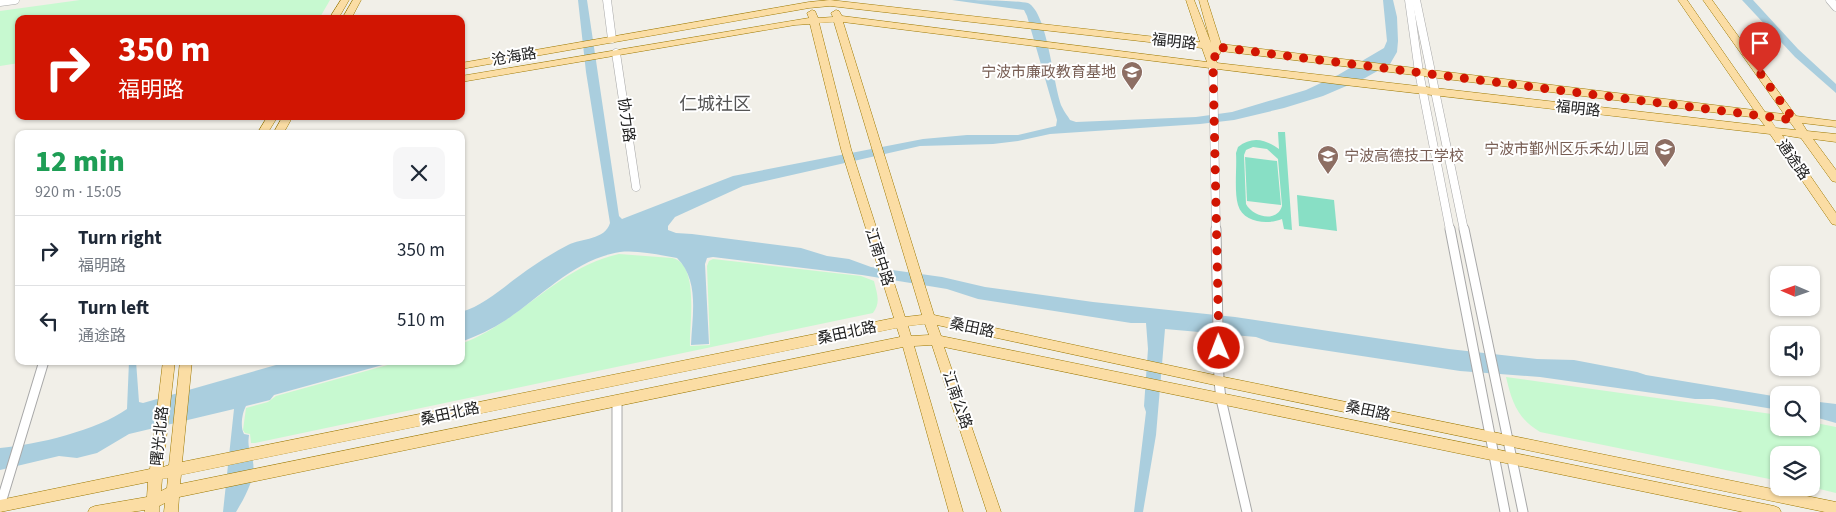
<!DOCTYPE html>
<html lang="en">
<head>
<meta charset="utf-8">
<style>
	body { margin:0; font-family:"Source Sans 3","Noto Sans SC",sans-serif; background:#f6f6f7; color:#1f2937; height:100vh; display:flex; flex-direction:column; font-size:19px; white-space:nowrap }
	* { box-sizing:border-box; margin:0 }
	p { font-size:16px; color:#747a83 }
	.icon { flex:none; width:28px; height:28px; fill:none; stroke:currentColor; stroke-width:2; stroke-linecap:round; stroke-linejoin:round }
	.map { position:relative; flex:1; overflow:hidden }
	.sheet { position:absolute; left:15px; top:130px; width:450px; height:235px; display:flex; flex-direction:column; background:#fff; border-radius:10px; box-shadow:0 1px 4px #0004 }
	.sheet>* { flex:none }
	.banner { position:absolute; left:15px; top:15px; width:450px; height:105px; border-radius:10px; box-shadow:0 1px 4px #0004; background:#d11502; color:#fff; overflow:hidden }
	.needle { width:32px; rotate:272deg }
	.fabs { position:absolute; left:1770px; top:266px; display:grid; gap:10px }
	.fabs a { display:grid; place-items:center; width:50px; height:50px; border-radius:10px; background:#fff; box-shadow:0 1px 4px #0004; font-size:25px }
	.pin { position:absolute; display:grid; place-items:center; width:42px; height:42px; color:#fff; margin:-51px -21px; border-radius:50% 50% 50% 0; rotate:-45deg; box-shadow:0 0 5px #0007 }
	.pin .icon { rotate:45deg }
	.me { position:absolute; width:55px; margin:-28px; rotate:359deg; stroke-linejoin:round; filter:drop-shadow(0 0 4px #0008) }
	.turn { display:flex; align-items:center; gap:18px; height:105px; padding:0 20px; font-size:22px }
	.turn .icon { width:65px; height:65px; stroke-width:2.5 }
	.turn b { display:block; font-size:35px; line-height:42px }
	.round { display:grid; place-items:center; flex:none; width:52px; height:52px; border-radius:10px; background:#f6f6f7 }
	.overview { display:flex; align-items:center; justify-content:space-between; height:85px; padding:0 20px }
	h1 { font-size:30px; font-weight:800; line-height:38px; color:#1e9e55 }
	ul { padding:0; list-style:none }
	li { display:flex; align-items:center; gap:15px; height:70px; padding:0 20px; border-top:1px solid #e0e1e3 }
	li div { flex:1 }
	li b { display:block; font-size:19px }
	li em { font-style:normal }
	.map>svg:first-child { display:block }
	.park { fill:#c7f9d0 }
	.pitch { fill:#88dfc5; fill-rule:evenodd }
	.water { fill:#aacede }
	.lines { fill:none; stroke-linecap:round; stroke-linejoin:round }
	.minor-far1-casing { stroke:#a8a8a8; stroke-width:9 }
	.minor-casing { stroke:#a8a8a8; stroke-width:11 }
	.major-casing { stroke:#9d7801; stroke-width:1 }
	.minor-far1 { stroke:#fff; stroke-width:8 }
	.minor { stroke:#fff; stroke-width:9 }
	.major { fill:#fbdda4; fill-rule:evenodd }
	.route { stroke:#d11502; stroke-width:9; stroke-dasharray:0 16.2 }
	.labels { text-anchor:middle; dominant-baseline:central; stroke-width:4; stroke-linejoin:round; paint-order:stroke }
	.street-label { font-size:15px; fill:#212121; stroke:#fff }
	.education-label { font-size:15px; fill:#785e54; stroke:#fff; text-anchor:end }
	.quarter-label { font-size:18px; fill:#545454; stroke:#fff }
</style>
</head>
<body>
<div class="map">
<svg width="1836" height="512" viewBox="0 0 1836 512">
	<rect width="100%" height="100%" fill="#f1efe8"/>
	<g class="park">
		<path d="M 80,0 L 330,0 L 319,19 L 19,19 L 19,63 L 0,66 L 0,11 Z"/>
		<path d="M 619,254 L 672,258 C 700,263 689,326 690,346 L 710,345 L 707,266 L 709,261 L 713,259 L 861,276 L 874,281 C 877,294 881,302 873,313 L 255,443 L 251,443 L 250,434 L 245,433 L 243,430 L 246,408 L 268,402 L 276,396 L 402,361 L 461,361 L 461,344 C 520,322 558,267 619,254 Z"/>
		<path d="M 1506,377 L 1779,415 L 1779,428 L 1811,428 L 1811,422 L 1836,427 L 1836,493 L 1811,487 L 1811,455 L 1779,455 L 1779,481 L 1540,432 C 1517,418 1512,402 1506,377 Z"/>
	</g>
	<g class="pitch">
		<path d="M 1278,132 L 1285,132 L 1292,230 L 1284,229 L 1282,219 C 1268,225 1243,223 1238,205 C 1234,191 1237,168 1236,153 L 1238,147 C 1252,136 1265,139 1279,149 ZM 1253,147 L 1267,149 L 1278,159 L 1282,206 C 1277,223 1253,217 1246,204 L 1244,155 L 1246,150 Z"/>
		<path d="M 1245,157 L 1277,161 L 1281,205 L 1247,201 Z"/>
		<path d="M 1297,195 L 1334,200 L 1337,231 L 1299,226 Z"/>
	</g>
	<g class="water">
		<path d="M 578,0 L 587,0 L 619,216 L 622,219 L 733,176 L 923,139 L 967,135 L 1018,135 L 1056,126 L 1057,120 L 1027,16 L 1024,10 L 952,0 C 970,0 1012,0 1028,3 C 1048,13 1053,86 1062,107 C 1064,112 1068,116 1070,120 L 1076,122 L 1196,117 L 1232,112 L 1306,90 L 1338,75 L 1384,48 L 1387,41 L 1383,0 L 1393,0 L 1397,17 L 1398,41 L 1397,52 L 1390,64 L 1365,78 L 1323,96 L 1284,108 L 1234,120 L 1200,124 L 1050,134 L 1018,141 L 993,144 L 920,146 L 743,186 L 675,217 L 668,226 L 668,230 L 676,233 L 692,234 L 801,248 L 827,256 L 849,259 L 871,267 L 942,277 L 985,287 L 1093,302 L 1235,317 L 1449,349 L 1537,359 L 1574,360 L 1637,372 L 1646,375 L 1779,397 L 1779,410 L 1713,399 L 1695,399 L 1540,377 L 1460,371 L 1270,342 L 1256,337 L 1165,329 L 1156,435 L 1143,512 L 1134,512 L 1146,412 L 1144,406 L 1148,349 L 1146,323 L 1131,323 L 978,299 L 947,289 L 862,275 L 713,257 L 707,258 L 705,264 L 709,344 L 691,345 C 692,316 700,281 677,258 C 659,255 638,250 620,252 C 575,259 542,296 506,320 C 492,329 477,336 461,342 L 461,312 C 483,306 501,289 519,276 C 535,264 551,254 568,245 C 582,238 605,240 610,223 L 586,72 Z"/>
		<path d="M 1742,0 L 1753,0 L 1798,49 L 1836,84 L 1836,93 L 1795,57 Z"/>
		<path d="M 129,361 L 136,361 L 139,402 L 143,403 L 290,361 L 397,361 L 274,395 L 270,400 L 246,406 C 242,413 240,427 244,434 L 249,435 C 247,450 251,449 253,462 C 256,478 244,499 236,512 L 223,512 L 234,409 L 129,434 L 97,453 L 77,458 L 59,456 L 0,470 L 0,448 C 36,445 98,430 127,409 Z"/>
		<path d="M 1811,401 L 1836,404 L 1836,423 L 1811,416 Z"/>
	</g>
	<g class="lines">
		<g class="minor-far1-casing">
			<g id="minor-far1">
				<path d="M 607,0 L 612,39"/>
				<path d="M 1409,0 L 1419,72 L 1450,230"/>
				<path d="M 1416,0 L 1464,230"/>
				<path d="M 1830,0 L 1836,7"/>
				<path d="M 0,2 L 15,0"/>
				<path d="M 616,53 L 636,187"/>
				<path d="M 1213,65 L 1216,230"/>
			</g>
		</g>
		<g class="minor-casing">
			<g id="minor">
				<path d="M 1216,229 L 1219,381 L 1221,399 L 1247,512"/>
				<path d="M 1450,229 L 1505,512"/>
				<path d="M 1464,229 L 1523,512"/>
				<path d="M 617,401 L 617,512"/>
				<path d="M 0,506 L 44,361"/>
			</g>
		</g>
		<g class="major-casing">
			<g id="major">
				<path d="M 341,0 L 349,0 L 338,19 L 329,19 Z"/>
				<path d="M 353,0 L 361,0 L 351,19 L 342,19 Z"/>
				<path d="M 830,0 L 1200,42 L 1186,0 L 1194,0 L 1211,43 L 1199,0 L 1207,0 L 1221,44 L 1754,110 L 1678,0 L 1687,0 L 1765,112 L 1784,114 L 1703,0 L 1712,0 L 1796,116 L 1836,121 L 1836,127 L 1802,123 L 1807,131 L 1836,134 L 1836,142 L 1813,139 L 1836,170 L 1836,182 L 1832,181 L 1801,138 L 1782,135 L 1836,213 L 1836,225 L 1832,224 L 1770,134 L 1345,85 L 843,22 L 934,315 L 1219,376 L 1836,502 L 1836,512 L 1825,512 L 1219,386 L 937,325 L 941,336 L 1774,506 L 1779,508 L 1781,512 L 1743,512 L 944,347 L 1001,512 L 987,512 L 932,345 L 914,346 L 963,512 L 949,512 L 903,347 L 179,497 L 178,512 L 164,512 L 165,503 L 159,506 L 159,512 L 145,512 L 145,510 L 131,512 L 88,512 L 90,508 L 95,506 L 147,497 L 148,482 L 0,512 L 0,500 L 150,469 L 163,361 L 175,361 L 163,467 L 169,465 L 180,361 L 192,361 L 182,462 L 894,318 L 841,149 L 810,24 L 795,25 L 461,82 L 461,76 L 809,18 L 807,13 L 812,10 L 815,11 L 818,18 L 833,17 L 831,13 L 836,10 L 839,11 L 842,16 L 1207,62 L 1202,48 L 830,6 L 809,8 L 461,69 L 461,63 L 809,2 ZM 834,22 L 922,315 L 905,317 L 851,149 L 819,23 ZM 1221,51 L 1759,118 L 1765,126 L 1217,63 L 1214,56 L 1219,55 ZM 1770,119 L 1790,122 L 1796,130 L 1776,128 ZM 925,324 L 929,335 L 911,336 L 908,326 ZM 897,328 L 900,337 L 180,484 L 181,475 ZM 168,478 L 167,488 L 161,491 L 162,479 Z"/>
				<path d="M 268,116 L 278,116 L 267,134 L 257,134 Z"/>
				<path d="M 283,116 L 293,116 L 283,134 L 273,134 Z"/>
			</g>
		</g>
		<use href="#minor-far1" class="minor-far1"/>
		<use href="#minor" class="minor"/>
		<use href="#major" class="major"/>
	</g>
	<g class="lines">
		<path class="route" d="M 1219,348 L 1213,65 L 1217,47 L 1794,120 L 1760,73"/>
	</g>
	<defs>
		<g id="university-pin" transform="scale(1.125)"><path d="M0 17L-7.5 6A9.5 9.5 0 1 1 7.5 6Z" fill="#8d6e63" stroke="#fff"/><path d="M0-5L7-2L0 1L-7-2ZM-4 1L0 2.5L4 1V4Q0 6-4 4Z" fill="#fff"/></g>
		<g id="school-pin" transform="scale(1.125)"><path d="M0 17L-7.5 6A9.5 9.5 0 1 1 7.5 6Z" fill="#8d6e63" stroke="#fff"/><path d="M0-5L7-2L0 1L-7-2ZM-4 1L0 2.5L4 1V4Q0 6-4 4Z" fill="#fff"/></g>
	</defs>
	<g fill-rule="evenodd">
		<use href="#university-pin" x="1132" y="72"/>
		<use href="#school-pin" x="1665" y="149"/>
		<use href="#university-pin" x="1328" y="156"/>
	</g>
	<g class="labels">
		<g class="street-label">
			<text transform="translate(1174 42) rotate(6)">福明路</text>
			<text transform="translate(514 57) rotate(-10)">沧海路</text>
			<text transform="translate(1578 109) rotate(6)">福明路</text>
			<text transform="translate(626 120) rotate(82)">协力路</text>
			<text transform="translate(1793 160) rotate(55)">通途路</text>
			<text transform="translate(879 257) rotate(72)">江南中路</text>
			<text transform="translate(972 328) rotate(12)">桑田路</text>
			<text transform="translate(847 333) rotate(-12)">桑田北路</text>
			<text transform="translate(957 400) rotate(71)">江南公路</text>
			<text transform="translate(1368 411) rotate(12)">桑田路</text>
			<text transform="translate(450 414) rotate(-12)">桑田北路</text>
			<text transform="translate(160 436) rotate(-84)">曙光北路</text>
		</g>
		<g class="education-label">
			<text x="1116" y="72">宁波市廉政教育基地</text>
			<text x="1649" y="149">宁波市鄞州区乐禾幼儿园</text>
			<text x="1344" y="156" text-anchor="start">宁波高德技工学校</text>
		</g>
		<g class="quarter-label">
			<text x="715" y="104">仁城社区</text>
		</g>
	</g>
</svg>
<div class="fabs">
<a><svg class="needle" viewBox="-14 -14 28 28"><path d="M0-13l5 13h-10z" fill="#e53935"/><path d="M0 13l5-13h-10z" fill="#747a83"/></svg></a>
<a><svg class="icon" aria-label="sound" viewBox="0 0 24 24"><path d="M4 9h4l5-4v14l-5-4H4zM17 9q2 3 0 6"/></svg></a>
<a><svg class="icon" aria-label="search" viewBox="0 0 24 24"><circle cx="10" cy="10" r="6"/><path d="M15 15l6 6"/></svg></a>
<a><svg class="icon" aria-label="layers" viewBox="0 0 24 24"><path d="M12 4l9 5-9 5-9-5zM3 14l9 5 9-5"/></svg></a>
</div>
<div class="pin" style="left:1760px;top:73px;background:#d93025"><svg class="icon" aria-label="arrive" viewBox="0 0 24 24"><path d="M6 21V4h12l-3 4 3 4H6"/></svg></div>
<svg class="me" style="left:1219px;top:348px" viewBox="-20 -20 40 40"><circle r="17" fill="#d11502" stroke="#fff" stroke-width="3"/><path d="M0-11L8 9 0 5-8 9z" fill="#fff"/></svg>
<div class="banner">
<div class="turn"><svg class="icon" aria-label="right" viewBox="0 0 24 24"><path d="M7 20v-9h11M14 6l5 5-5 5"/></svg><div><b>350 m</b>福明路</div></div>
</div>
<section class="sheet">
<div class="overview"><div><h1>12 min</h1><p>920 m · 15:05</p></div><a class="round"><svg class="icon" aria-label="close" viewBox="0 0 24 24"><path d="M6 6l12 12M18 6L6 18"/></svg></a></div>
<ul>
<li><svg class="icon" aria-label="right" viewBox="0 0 24 24"><path d="M7 20v-9h11M14 6l5 5-5 5"/></svg><div><b>Turn right</b><p>福明路</p></div><em>350 m</em></li>
<li><svg class="icon" aria-label="left" viewBox="0 0 24 24"><path d="M17 20v-9H6M10 6l-5 5 5 5"/></svg><div><b>Turn left</b><p>通途路</p></div><em>510 m</em></li>
</ul>
</section>
</div>
</body>
</html>
